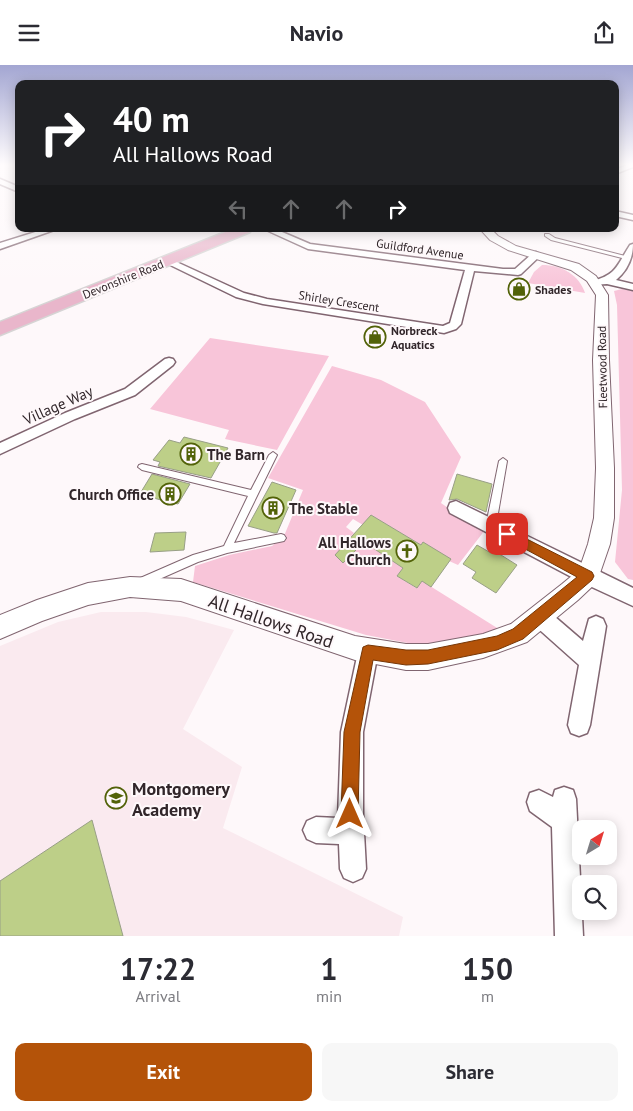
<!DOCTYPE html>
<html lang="en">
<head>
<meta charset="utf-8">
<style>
	body { margin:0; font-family:"PT Sans",sans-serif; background:#f7f7f7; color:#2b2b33; height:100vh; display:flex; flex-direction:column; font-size:19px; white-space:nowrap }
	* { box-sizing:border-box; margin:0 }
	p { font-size:16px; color:#7c7c81 }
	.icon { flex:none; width:28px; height:28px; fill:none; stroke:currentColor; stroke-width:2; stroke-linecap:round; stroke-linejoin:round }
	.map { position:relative; height:871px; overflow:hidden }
	.side { display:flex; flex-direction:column; background:#fff; flex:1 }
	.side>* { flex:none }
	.top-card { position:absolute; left:15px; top:15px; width:604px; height:152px; border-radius:10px; box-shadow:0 2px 12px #0003; background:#202124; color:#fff; overflow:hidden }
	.needle { width:32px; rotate:38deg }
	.fabs { position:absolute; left:572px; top:755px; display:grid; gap:10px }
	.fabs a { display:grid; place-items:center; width:45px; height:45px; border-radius:10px; background:#fff; box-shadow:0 2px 12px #0003; font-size:25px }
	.pin { position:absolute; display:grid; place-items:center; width:42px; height:42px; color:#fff; margin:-21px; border-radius:10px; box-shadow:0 2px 8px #0006 }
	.me { position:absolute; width:55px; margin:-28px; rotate:0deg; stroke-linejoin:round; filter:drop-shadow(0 0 4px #0008) }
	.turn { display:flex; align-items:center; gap:18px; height:105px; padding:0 15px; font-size:22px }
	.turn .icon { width:65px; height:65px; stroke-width:2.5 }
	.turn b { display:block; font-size:35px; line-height:42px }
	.lanes { display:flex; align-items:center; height:48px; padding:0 15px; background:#0003; justify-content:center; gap:25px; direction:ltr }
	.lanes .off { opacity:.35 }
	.eta { display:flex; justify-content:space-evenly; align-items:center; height:85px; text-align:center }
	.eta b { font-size:30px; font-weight:700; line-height:35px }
	.action { display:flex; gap:10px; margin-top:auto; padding:10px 15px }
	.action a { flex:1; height:58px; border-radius:10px; background:#b45309; color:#fff; font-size:20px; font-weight:700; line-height:58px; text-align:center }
	.action a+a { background:#f7f7f7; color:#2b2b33 }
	header { display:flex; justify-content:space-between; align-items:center; height:65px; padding:0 15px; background:#fff; font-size:22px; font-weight:700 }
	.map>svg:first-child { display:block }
	.built { fill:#faeaef }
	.green { fill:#f8c5d9 }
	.building { fill:#bdcf88; stroke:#989f86 }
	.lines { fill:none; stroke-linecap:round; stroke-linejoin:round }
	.service-casing { stroke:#806570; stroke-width:2 }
	.minor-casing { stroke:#806570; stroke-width:3 }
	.tertiary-casing { stroke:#806570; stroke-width:2 }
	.primary-casing { stroke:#d6d4d4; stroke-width:3 }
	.service { fill:#fff; fill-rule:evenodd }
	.minor { fill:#fff; fill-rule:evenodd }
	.tertiary { fill:#fff; fill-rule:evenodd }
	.primary { fill:#e9b6cb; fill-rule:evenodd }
	.route { fill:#b45309; stroke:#753606 }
	.labels { text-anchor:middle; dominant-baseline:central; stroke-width:4; stroke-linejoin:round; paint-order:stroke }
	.far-street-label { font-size:12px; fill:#31262a; stroke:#fef8fa }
	.far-poi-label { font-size:12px; font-weight:bold; fill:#31262a; stroke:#fef8fa; text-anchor:start }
	.street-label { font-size:15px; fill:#31262a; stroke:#fef8fa }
	.poi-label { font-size:15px; font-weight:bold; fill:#31262a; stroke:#fef8fa; text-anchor:start }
	.near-street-label { font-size:18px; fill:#31262a; stroke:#fef8fa }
	.near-poi-label { font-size:18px; font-weight:bold; fill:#31262a; stroke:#fef8fa; text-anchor:start }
</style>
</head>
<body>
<header><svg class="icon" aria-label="menu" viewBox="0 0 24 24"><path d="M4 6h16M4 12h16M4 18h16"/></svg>Navio<svg class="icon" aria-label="share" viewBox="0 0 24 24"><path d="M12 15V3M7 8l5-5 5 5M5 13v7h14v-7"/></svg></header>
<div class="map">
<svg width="633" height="871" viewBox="0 0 633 871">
	<rect width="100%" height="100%" fill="#fef8fa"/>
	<path class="built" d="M 101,547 L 146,547 L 186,552 L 234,565 L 183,664 L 242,702 L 223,763 L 403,852 L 399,871 L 0,871 L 0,581 L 58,557 Z"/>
	<g class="green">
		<path d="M 542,200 C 562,200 579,210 585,228 L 528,218 L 534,207 Z"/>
		<path d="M 622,224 L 633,226 L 633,515 L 628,514 L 615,497 L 622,425 L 617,240 L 614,226 Z"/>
		<path d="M 210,273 L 329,291 L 277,385 L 225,374 L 229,365 L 150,344 Z"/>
		<path d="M 332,301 L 381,315 L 425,337 L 461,392 L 441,438 L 471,459 L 485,465 L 458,500 L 449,496 L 423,477 L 421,480 L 371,450 L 363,460 L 353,454 L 346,462 L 354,468 L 348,475 L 358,482 L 364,477 L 403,503 L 397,511 L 416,523 L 422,516 L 502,566 L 418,580 L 366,570 L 193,517 L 195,501 L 229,490 L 272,481 L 284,471 L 303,425 L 268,413 Z"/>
	</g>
	<g class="building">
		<path d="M 184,372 L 228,383 L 211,413 L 158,401 L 160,397 L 153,395 L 169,375 L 180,378 Z"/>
		<path d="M 152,409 L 190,419 L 178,439 L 153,433 L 155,430 L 141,427 Z"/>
		<path d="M 457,409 L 492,419 L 486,447 L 457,434 L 449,435 Z"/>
		<path d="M 272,417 L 296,425 L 277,468 L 274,468 L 248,461 Z"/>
		<path d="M 371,450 L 421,480 L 423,477 L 451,494 L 431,522 L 422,516 L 417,523 L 397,511 L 403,503 L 364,477 L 343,498 L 335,490 Z"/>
		<path d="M 186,467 L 184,485 L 150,487 L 155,468 Z"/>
		<path d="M 477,480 L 491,488 L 493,485 L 517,500 L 496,528 L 472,513 L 476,507 L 463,499 Z"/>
		<path d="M 92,755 L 123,871 L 0,871 L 0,816 Z"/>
	</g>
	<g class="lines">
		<g class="service-casing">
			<g id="service">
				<path d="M 545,169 L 549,169 L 555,173 L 629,192 L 626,194 L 551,175 L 545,171 Z"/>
				<path d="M 273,387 L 277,390 L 234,478 L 281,469 L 284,470 L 286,473 L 284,476 L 227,488 L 198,497 L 146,520 L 142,522 L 138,520 L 137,517 L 138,514 L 193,490 L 224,481 L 248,431 L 142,405 L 138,402 L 139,400 L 142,399 L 251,425 L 269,390 Z"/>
				<path d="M 503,393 L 507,396 L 496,460 L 494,463 L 491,464 L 488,463 L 486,460 L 499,396 Z"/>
			</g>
		</g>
		<g class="minor-casing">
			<g id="minor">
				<path d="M 627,100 L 633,100 L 633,102 L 615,109 L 615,105 Z"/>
				<path d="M 0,114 L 19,122 L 19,127 L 0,119 Z"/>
				<path d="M 615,146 L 633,150 L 633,155 L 615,151 Z"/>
				<path d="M 45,164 L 57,164 L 0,184 L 0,178 Z"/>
				<path d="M 264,164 L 275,164 L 310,179 L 503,204 L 515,204 L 533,188 L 536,187 L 541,190 L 521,209 L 518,210 L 474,206 L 461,259 L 456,264 L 444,268 L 263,239 L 236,232 L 162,196 L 167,193 L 170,194 L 244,228 L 267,234 L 443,261 L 450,258 L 465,205 L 308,184 Z"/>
				<path d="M 633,179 C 633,193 627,206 616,215 L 633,219 L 633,225 L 607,219 L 592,220 L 592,216 C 617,210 617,200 630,180 Z"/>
				<path d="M 169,293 L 173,294 L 175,297 L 173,300 L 135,330 L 75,354 L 0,389 L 0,378 L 65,348 L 125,324 L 165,294 Z"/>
				<path d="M 456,436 L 633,523 L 633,541 L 581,517 L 450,448 L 448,443 L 450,438 Z"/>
				<path d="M 540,543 L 547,545 L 583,576 L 589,554 L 596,551 L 603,554 L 606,561 L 590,660 L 587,668 L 579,671 L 571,668 L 568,660 L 579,600 L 533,559 L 530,552 L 533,545 Z"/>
				<path d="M 368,577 L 375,580 L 378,587 L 363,667 L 363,749 L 366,804 L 362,813 L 353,817 L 344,813 L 340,804 L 339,779 L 316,778 L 307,774 L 303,765 L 307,756 L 316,752 L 338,753 L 341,667 L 358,587 L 361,580 Z"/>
				<path d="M 564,722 L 573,725 L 576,734 L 583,871 L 555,871 L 552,762 L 530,746 L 527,737 L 530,728 L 539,725 L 553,732 L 555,725 Z"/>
			</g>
		</g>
		<g class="tertiary-casing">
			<path id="tertiary" d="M 480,164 L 491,164 L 498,171 L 516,181 L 579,199 L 596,211 L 608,230 L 609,295 L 614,403 L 614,453 L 610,479 L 599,511 L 596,518 L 578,535 L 527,577 L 483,593 L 428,605 L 406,605 L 355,595 L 181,536 L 130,532 L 88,540 L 42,556 L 0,574 L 0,550 L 37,535 L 88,518 L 130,512 L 181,514 L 355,571 L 406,579 L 428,579 L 483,569 L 511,559 L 562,519 L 579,505 L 588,479 L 594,453 L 596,403 L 593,295 L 596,230 L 587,216 L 571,205 L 508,185 L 490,175 Z"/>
		</g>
		<g class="primary-casing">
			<path id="primary" d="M 233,164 L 252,164 L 250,167 L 0,270 L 0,257 Z"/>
		</g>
		<use href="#service" class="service"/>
		<use href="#minor" class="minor"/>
		<use href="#tertiary" class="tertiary"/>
		<use href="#primary" class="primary"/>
	</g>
	<linearGradient id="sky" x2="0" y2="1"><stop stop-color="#a3a6d2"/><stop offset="0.45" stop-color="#fffcfd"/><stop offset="1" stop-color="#fffcfd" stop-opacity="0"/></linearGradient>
	<rect width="633" height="222" fill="url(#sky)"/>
	<path class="route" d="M 507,464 L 592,507 L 594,511 L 592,515 L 523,574 L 497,585 L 428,599 L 406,600 L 373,595 L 360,667 L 358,749 L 356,756 L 350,758 L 343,756 L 341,749 L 344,667 L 363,582 L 368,580 L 406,585 L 428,585 L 497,571 L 513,564 L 577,512 L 503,472 L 501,469 L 503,465 Z"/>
	<defs>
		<g id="shop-ring" transform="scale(1.125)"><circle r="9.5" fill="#fef8fa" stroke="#526208" stroke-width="1.5"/><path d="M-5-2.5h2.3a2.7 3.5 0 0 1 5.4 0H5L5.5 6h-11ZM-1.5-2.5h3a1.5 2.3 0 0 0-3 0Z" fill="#526208"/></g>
		<g id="building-ring" transform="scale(1.125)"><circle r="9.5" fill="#fef8fa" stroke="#526208" stroke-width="1.5"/><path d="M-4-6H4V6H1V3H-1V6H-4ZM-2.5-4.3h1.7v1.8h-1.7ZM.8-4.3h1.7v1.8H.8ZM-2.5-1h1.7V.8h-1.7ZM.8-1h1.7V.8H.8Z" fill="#526208"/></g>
		<g id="church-ring" transform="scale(1.125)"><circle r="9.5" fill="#fef8fa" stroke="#526208" stroke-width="1.5"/><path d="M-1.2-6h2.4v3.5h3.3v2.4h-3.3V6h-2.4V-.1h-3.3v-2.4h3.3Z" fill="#526208"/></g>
		<g id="school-ring" transform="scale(1.125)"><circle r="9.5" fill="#fef8fa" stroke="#526208" stroke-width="1.5"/><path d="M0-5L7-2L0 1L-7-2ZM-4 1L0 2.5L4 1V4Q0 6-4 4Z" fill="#526208"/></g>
	</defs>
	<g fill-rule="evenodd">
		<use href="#shop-ring" x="519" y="224"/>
		<use href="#shop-ring" x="375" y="272"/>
		<use href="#building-ring" x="191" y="389"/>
		<use href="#building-ring" x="170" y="429"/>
		<use href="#building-ring" x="273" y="443"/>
		<use href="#church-ring" x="407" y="486"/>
		<use href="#school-ring" x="116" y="733"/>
	</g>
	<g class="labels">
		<g class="far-street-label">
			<text transform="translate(420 184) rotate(8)">Guildford Avenue</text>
			<text transform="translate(123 214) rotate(-22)">Devonshire Road</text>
			<text transform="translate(339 236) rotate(9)">Shirley Crescent</text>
			<text transform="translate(602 302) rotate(-91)">Fleetwood Road</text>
		</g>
		<g class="far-poi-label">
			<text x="535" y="224">Shades</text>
			<text x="391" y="265">Norbreck<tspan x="391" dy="14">Aquatics</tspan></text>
		</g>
		<g class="street-label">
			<text transform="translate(58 340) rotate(-24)">Village Way</text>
		</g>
		<g class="poi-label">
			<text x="207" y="389">The Barn</text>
			<text x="154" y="429" text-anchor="end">Church Office</text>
			<text x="289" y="443">The Stable</text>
			<text x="391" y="477" text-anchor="end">All Hallows<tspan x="391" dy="17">Church</tspan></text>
		</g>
		<g class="near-street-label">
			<text transform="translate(271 556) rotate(19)">All Hallows Road</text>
		</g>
		<g class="near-poi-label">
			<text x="132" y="723">Montgomery<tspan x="132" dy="21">Academy</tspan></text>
		</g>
	</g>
</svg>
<div class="fabs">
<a><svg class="needle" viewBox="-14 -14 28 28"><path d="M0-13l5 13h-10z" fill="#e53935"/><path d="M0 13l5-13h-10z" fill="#7c7c81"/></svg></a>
<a><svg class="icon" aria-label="search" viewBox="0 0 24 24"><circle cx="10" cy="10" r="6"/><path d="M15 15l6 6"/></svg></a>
</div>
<div class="pin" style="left:507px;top:469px;background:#d93025"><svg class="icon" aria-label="arrive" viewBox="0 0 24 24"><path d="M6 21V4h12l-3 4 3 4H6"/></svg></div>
<svg class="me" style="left:350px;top:749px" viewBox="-20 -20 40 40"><path d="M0-17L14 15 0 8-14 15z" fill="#b45309" stroke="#fff" stroke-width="4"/></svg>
<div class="top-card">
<div class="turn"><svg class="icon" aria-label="right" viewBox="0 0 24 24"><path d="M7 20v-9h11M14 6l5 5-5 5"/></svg><div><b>40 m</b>All Hallows Road</div></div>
<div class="lanes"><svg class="icon off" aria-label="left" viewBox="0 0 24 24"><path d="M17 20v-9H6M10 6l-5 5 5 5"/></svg><svg class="icon off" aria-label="ahead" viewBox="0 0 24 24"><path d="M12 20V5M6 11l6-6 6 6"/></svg><svg class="icon off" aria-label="ahead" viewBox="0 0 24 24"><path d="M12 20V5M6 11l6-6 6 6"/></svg><svg class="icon" aria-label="right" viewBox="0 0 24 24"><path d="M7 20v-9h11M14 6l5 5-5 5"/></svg></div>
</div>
</div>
<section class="side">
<div class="eta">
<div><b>17:22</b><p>Arrival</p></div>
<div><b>1</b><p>min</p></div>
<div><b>150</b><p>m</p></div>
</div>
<div class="action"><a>Exit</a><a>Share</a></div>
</section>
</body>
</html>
